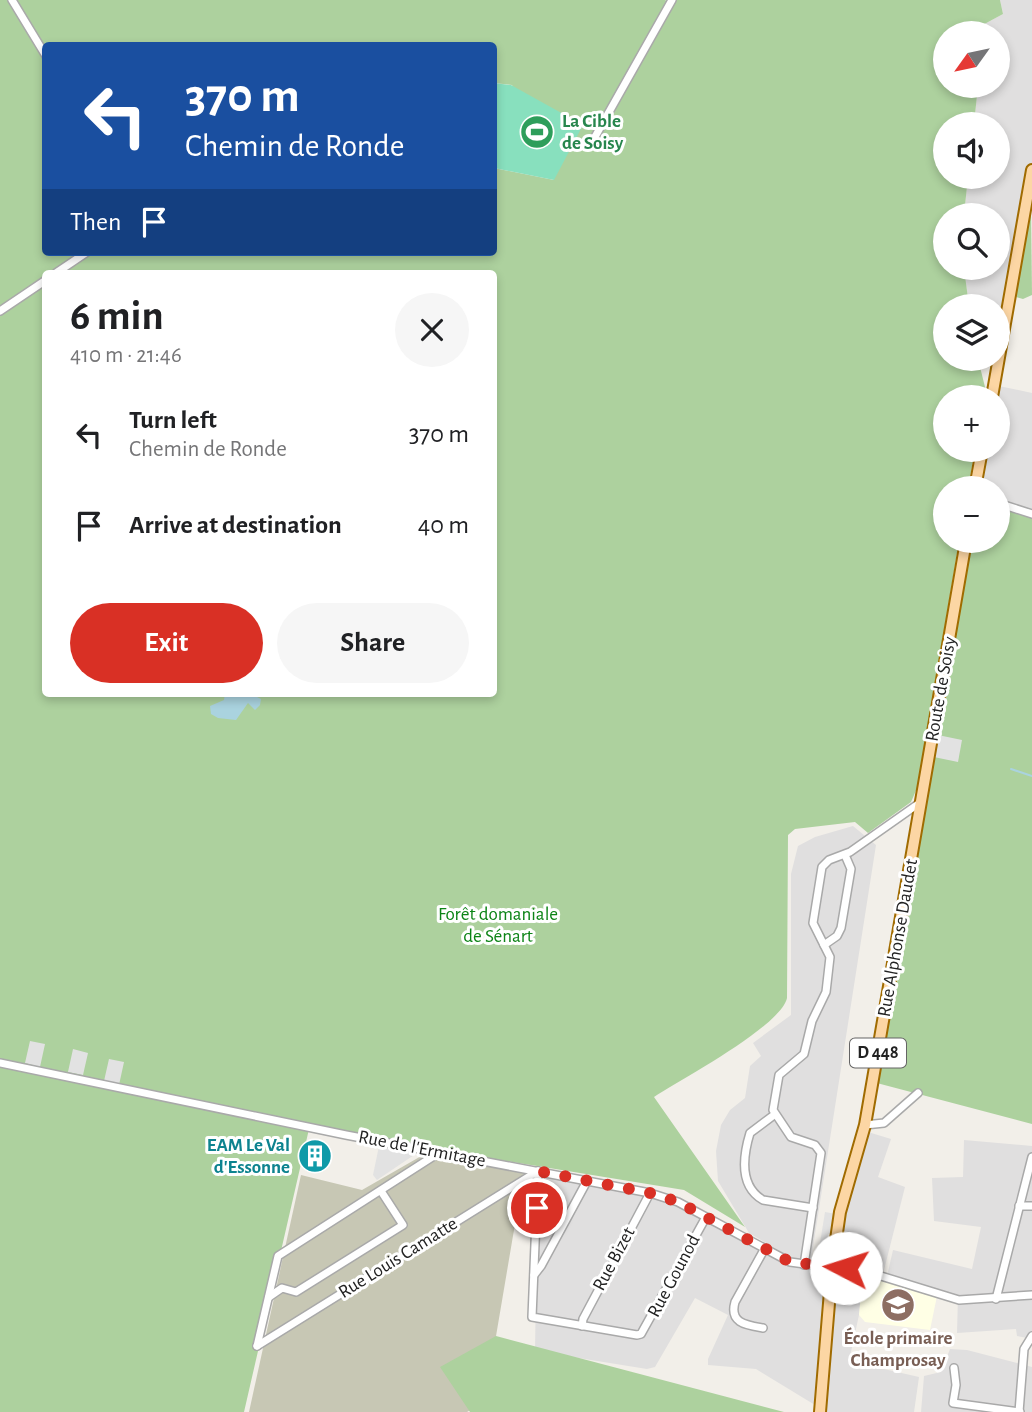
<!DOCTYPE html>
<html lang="en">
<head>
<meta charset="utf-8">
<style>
	body { margin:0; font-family:"Alegreya Sans",sans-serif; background:#f6f6f6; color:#202124; height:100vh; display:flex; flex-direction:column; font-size:26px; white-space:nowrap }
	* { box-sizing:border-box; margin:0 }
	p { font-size:23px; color:#757577 }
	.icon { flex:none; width:38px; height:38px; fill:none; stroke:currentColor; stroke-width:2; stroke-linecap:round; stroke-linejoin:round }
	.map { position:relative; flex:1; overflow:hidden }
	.sheet { position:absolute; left:42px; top:270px; width:455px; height:427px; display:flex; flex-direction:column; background:#fff; border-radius:7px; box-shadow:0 4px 10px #0003 }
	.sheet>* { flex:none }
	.guide { position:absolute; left:42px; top:42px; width:455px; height:214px; border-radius:7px; box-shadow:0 4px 10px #0003; background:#1a4fa0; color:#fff; overflow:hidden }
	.needle { width:46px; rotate:237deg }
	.tools { position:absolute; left:933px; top:21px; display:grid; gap:14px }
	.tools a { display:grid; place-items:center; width:77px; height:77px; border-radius:50%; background:#fff; box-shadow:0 4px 10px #0003; font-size:35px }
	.pin { position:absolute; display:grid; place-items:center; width:60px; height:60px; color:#fff; margin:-30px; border:4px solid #fff; border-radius:50%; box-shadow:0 2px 7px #0007 }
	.me { position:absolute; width:77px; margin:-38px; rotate:275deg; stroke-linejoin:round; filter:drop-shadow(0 0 5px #0008) }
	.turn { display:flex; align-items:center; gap:24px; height:147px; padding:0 28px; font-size:32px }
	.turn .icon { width:91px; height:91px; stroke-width:2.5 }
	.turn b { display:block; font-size:49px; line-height:60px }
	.then { display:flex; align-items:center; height:66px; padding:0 28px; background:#0003; gap:14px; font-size:26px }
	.round { display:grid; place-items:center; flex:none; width:74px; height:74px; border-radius:37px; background:#f6f6f6 }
	.overview { display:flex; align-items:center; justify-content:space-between; height:119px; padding:0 28px }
	h1 { font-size:42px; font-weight:600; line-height:52px }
	.button { display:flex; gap:14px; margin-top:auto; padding:14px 28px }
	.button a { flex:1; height:80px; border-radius:42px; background:#d93025; color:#fff; font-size:28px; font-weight:600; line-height:80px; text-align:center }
	.button a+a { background:#f6f6f6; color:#202124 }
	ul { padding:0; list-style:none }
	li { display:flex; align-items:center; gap:21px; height:91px; padding:0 28px }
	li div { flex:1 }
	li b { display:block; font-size:26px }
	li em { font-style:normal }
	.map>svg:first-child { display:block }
	.residential { fill:#e0dfdf }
	.education { fill:#ffffe5 }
	.construction { fill:#c7c7b4 }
	.forest { fill:#add19e; fill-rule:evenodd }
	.pitch { fill:#88e0be }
	.parking { fill:#e2e2e2 }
	.water { fill:#aad3df }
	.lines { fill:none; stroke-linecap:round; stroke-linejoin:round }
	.stream { stroke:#aad3df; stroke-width:2 }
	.street-casing { stroke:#a9a9a9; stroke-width:10 }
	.primary-casing { stroke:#a06b00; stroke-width:14 }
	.street { stroke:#fff; stroke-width:7 }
	.primary { stroke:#fcd6a4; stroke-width:10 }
	.route { stroke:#d93025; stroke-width:12; stroke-dasharray:0 21.6 }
	.labels { text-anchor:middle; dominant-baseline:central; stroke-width:6; stroke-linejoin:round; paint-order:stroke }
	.shield { fill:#fff; stroke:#646464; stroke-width:2 }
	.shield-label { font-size:18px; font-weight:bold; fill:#222 }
	.leisure-label { font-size:19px; font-weight:bold; fill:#27864d; stroke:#fff; text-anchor:start }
	.street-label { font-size:19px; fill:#222; stroke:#fff }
	.park-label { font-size:19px; fill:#0c8416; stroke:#fff }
	.culture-label { font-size:19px; font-weight:bold; fill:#0d838f; stroke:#fff; text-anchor:end }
	.education-label { font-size:19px; font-weight:bold; fill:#785e54; stroke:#fff }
</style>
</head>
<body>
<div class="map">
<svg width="1032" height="1412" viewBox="0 0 1032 1412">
	<rect width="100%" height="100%" fill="#f2efe9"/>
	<g class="residential">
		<path d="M 1000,0 L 1032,0 L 1032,197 L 1023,197 L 998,334 L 998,306 L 969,306 L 964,268 L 998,268 L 998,215 L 964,215 L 968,177 L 998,177 L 998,124 L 974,124 L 978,86 L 998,86 L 998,33 L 978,33 L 977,28 L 1003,14 Z"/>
		<path d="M 999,386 L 1032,393 L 1032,511 L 998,500 L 998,488 L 979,488 L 987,450 L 998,450 L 997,397 Z"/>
		<path d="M 853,826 L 876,845 L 811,1260 L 792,1258 L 749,1233 L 718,1181 L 716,1151 L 721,1125 L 730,1110 L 745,1098 L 750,1066 L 761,1056 L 753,1043 L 791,1015 L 791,874 L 798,846 L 815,837 Z"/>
		<path d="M 868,1132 L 891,1139 L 878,1177 L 905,1187 L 883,1274 L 868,1276 L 861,1294 L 859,1315 L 849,1361 L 919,1377 L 914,1412 L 823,1412 L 835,1272 L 842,1223 Z"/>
		<path d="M 964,1140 L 1032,1146 L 1032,1339 L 1017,1336 L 1016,1329 L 957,1333 L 958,1296 L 887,1276 L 893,1250 L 972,1269 L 981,1227 L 934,1221 L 932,1178 L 963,1177 Z"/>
		<path d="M 544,1176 L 643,1196 L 677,1205 L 790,1266 L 819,1272 L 826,1279 L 815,1405 L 756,1369 L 708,1365 L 708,1359 L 728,1315 L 695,1298 L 655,1367 L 647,1369 L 535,1351 L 536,1286 Z"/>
		<path d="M 950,1349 L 967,1350 L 1032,1367 L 1032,1412 L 921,1412 L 924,1376 L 941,1372 Z"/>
	</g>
	<path class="education" d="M 868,1276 L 937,1296 L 930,1330 L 865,1322 L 859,1315 L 861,1294 Z"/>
	<path class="construction" d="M 423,1155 L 524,1171 L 485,1401 L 467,1412 L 249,1412 L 301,1175 L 362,1190 Z"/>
	<g class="forest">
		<path d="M 0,0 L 665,0 L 670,3 L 672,0 L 1000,0 L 1003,14 L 977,28 L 978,33 L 945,33 L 945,86 L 978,86 L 974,124 L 945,124 L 945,177 L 968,177 L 964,215 L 945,215 L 945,268 L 964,268 L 969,306 L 945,306 L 945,359 L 978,359 L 986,391 L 985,397 L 945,397 L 945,450 L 975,450 L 968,488 L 945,488 L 945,541 L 959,541 L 918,786 L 911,802 L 868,833 L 855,822 L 795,829 L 788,835 L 787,998 C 781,1026 682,1079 654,1097 L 745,1227 L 684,1190 L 309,1129 L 244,1412 L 0,1412 ZM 46,46 L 494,46 L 494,83 L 512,85 L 554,180 L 494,168 L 494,252 L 46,252 ZM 46,273 L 494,273 L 494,693 L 46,693 Z"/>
		<path d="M 1031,208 L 1032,295 L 1023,299 L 1016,297 Z"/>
		<path d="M 998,503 L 1032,516 L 1032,1124 L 873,1082 L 966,541 L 998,541 Z"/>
		<path d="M 496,1336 L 784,1412 L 470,1412 L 440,1367 Z"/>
	</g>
	<path class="pitch" d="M 494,83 L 511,85 L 583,125 L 554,180 L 494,168 Z"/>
	<g class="parking">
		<path d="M 933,734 L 962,740 L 958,762 L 929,756 Z"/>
		<path d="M 30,1041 L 45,1044 L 40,1067 L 25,1063 Z"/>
		<path d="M 73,1049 L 88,1053 L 83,1075 L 68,1072 Z"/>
		<path d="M 109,1059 L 124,1062 L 119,1085 L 104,1081 Z"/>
		<path d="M 379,1146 L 417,1153 L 377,1180 L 373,1175 Z"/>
		<path d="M 825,1212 L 836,1214 L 832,1234 L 828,1234 L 827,1240 L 831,1242 L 829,1254 L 819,1249 Z"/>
	</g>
	<path class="water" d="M 225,693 L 257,693 L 257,697 L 261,699 L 260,705 L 255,710 L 248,703 L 236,720 L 218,718 L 211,714 L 210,706 L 224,700 Z"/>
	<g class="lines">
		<path class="stream" d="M 1011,769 L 1032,776"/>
		<g class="street-casing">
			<g id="street">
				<path d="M 12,0 L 46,56"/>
				<path d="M 591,144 L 672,0"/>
				<path d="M 56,273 L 87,252"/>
				<path d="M 0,311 L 46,280"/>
				<path d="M 998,503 L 1032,514"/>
				<path d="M 824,945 L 837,936 L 841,928 L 851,869 L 845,855"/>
				<path d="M 0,1063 L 346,1135 L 650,1193 L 678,1202 L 790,1262 L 871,1273 L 959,1300 L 1032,1295"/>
				<path d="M 774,1115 L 750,1133 C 743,1156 739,1186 763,1200 L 813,1208"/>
				<path d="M 865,1125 L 884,1123 L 918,1093"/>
				<path d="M 538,1171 L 532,1317 L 637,1335 L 641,1334 L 706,1217"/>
				<path d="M 1019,1206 L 1032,1206"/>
				<path d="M 804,1265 L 821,1153 L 815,1145 L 791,1137 L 773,1110 L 779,1075 L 804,1054 L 812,1021 L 826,992 L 830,957 L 813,923 L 822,867 L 829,860 L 850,852 L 921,802"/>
				<path d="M 534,1275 L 541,1266 L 587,1181"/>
				<path d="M 269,1297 L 282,1288 L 296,1292 L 403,1225 L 381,1191"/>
				<path d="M 996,1299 L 1032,1157"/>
				<path d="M 582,1326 L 583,1319 L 650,1193"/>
				<path d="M 763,1328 C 746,1325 729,1323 735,1302 L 765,1248"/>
				<path d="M 257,1346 L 538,1171"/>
				<path d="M 257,1346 L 278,1256 L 440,1152"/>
				<path d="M 954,1368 L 956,1385 L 953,1403 L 1020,1412"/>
				<path d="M 1019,1412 L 1024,1349 L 1032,1336"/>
			</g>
		</g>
		<g class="primary-casing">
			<g id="primary">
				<path d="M 992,397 L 1032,170"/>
				<path d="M 975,488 L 982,450"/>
				<path d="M 820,1412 L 832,1267 L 840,1212 L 865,1125 L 966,541"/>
			</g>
		</g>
		<use href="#street" class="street"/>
		<use href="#primary" class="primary"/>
	</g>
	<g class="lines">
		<path class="route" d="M 537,1208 L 538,1171 L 650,1193 L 678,1202 L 790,1262 L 846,1268"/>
	</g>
	<defs>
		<g id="stadium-disc" transform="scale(1.75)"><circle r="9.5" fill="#2e9e5b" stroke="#fff"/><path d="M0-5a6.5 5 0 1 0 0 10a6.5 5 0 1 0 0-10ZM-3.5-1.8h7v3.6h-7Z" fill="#fff"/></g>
		<g id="building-disc" transform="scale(1.75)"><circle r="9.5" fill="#0f9aa8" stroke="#fff"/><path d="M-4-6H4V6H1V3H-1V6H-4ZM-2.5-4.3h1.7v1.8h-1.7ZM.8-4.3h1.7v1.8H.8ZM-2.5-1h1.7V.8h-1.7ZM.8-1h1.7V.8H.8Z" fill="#fff"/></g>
		<g id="school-disc" transform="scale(1.75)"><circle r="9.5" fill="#8d6e63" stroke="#fff"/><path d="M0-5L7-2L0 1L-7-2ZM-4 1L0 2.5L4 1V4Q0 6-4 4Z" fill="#fff"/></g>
	</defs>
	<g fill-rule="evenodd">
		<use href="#stadium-disc" x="537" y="132"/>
		<use href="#building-disc" x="315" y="1156"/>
		<use href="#school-disc" x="898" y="1305"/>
	</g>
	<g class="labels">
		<rect class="shield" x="850" y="1038.5" width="56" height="29" rx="5"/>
		<g class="shield-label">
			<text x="878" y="1053">D 448</text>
		</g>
		<g class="leisure-label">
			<text x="562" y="121">La Cible<tspan x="562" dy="22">de Soisy</tspan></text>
		</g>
		<g class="street-label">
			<text transform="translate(941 689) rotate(-80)">Route de Soisy</text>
			<text transform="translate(898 938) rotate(-80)">Rue Alphonse Daudet</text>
			<text transform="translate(422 1149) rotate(11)">Rue de l'Ermitage</text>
			<text transform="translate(398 1258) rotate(-32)">Rue Louis Camatte</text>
			<text transform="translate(614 1259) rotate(-62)">Rue Bizet</text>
			<text transform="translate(674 1276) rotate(-62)">Rue Gounod</text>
		</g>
		<g class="park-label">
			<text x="498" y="914">Forêt domaniale<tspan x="498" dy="22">de Sénart</tspan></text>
		</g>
		<g class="culture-label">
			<text x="290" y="1145">EAM Le Val<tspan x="290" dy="22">d'Essonne</tspan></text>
		</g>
		<g class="education-label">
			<text x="898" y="1338">École primaire<tspan x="898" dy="22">Champrosay</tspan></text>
		</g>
	</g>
</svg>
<div class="tools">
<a><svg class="needle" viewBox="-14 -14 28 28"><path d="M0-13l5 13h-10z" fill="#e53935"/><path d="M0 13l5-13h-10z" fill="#757577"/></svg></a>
<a><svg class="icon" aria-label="sound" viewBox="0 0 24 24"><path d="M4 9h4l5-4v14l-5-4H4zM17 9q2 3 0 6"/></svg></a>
<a><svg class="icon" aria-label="search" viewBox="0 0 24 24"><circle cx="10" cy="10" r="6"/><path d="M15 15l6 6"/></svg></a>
<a><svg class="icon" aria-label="layers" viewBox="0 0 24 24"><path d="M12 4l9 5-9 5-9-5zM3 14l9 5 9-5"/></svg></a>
<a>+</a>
<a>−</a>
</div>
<div class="pin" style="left:537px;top:1208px;background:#d93025"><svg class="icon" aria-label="arrive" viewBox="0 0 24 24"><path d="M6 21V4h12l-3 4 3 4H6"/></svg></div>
<svg class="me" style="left:846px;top:1268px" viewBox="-20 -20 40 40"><circle r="19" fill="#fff"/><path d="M0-13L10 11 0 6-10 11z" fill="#d93025"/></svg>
<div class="guide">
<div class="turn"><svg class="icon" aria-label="left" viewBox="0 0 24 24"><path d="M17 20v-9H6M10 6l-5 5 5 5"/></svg><div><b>370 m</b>Chemin de Ronde</div></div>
<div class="then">Then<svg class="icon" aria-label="arrive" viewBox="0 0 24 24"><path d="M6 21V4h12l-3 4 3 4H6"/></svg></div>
</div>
<section class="sheet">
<div class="overview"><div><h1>6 min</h1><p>410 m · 21:46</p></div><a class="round"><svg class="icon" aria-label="close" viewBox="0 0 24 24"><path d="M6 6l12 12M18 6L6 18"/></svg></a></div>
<ul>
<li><svg class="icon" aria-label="left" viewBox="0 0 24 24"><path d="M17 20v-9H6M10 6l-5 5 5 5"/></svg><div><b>Turn left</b><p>Chemin de Ronde</p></div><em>370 m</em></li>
<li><svg class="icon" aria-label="arrive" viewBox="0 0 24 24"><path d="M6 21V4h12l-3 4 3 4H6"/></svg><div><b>Arrive at destination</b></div><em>40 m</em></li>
</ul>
<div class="button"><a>Exit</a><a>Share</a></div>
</section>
</div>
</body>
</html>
